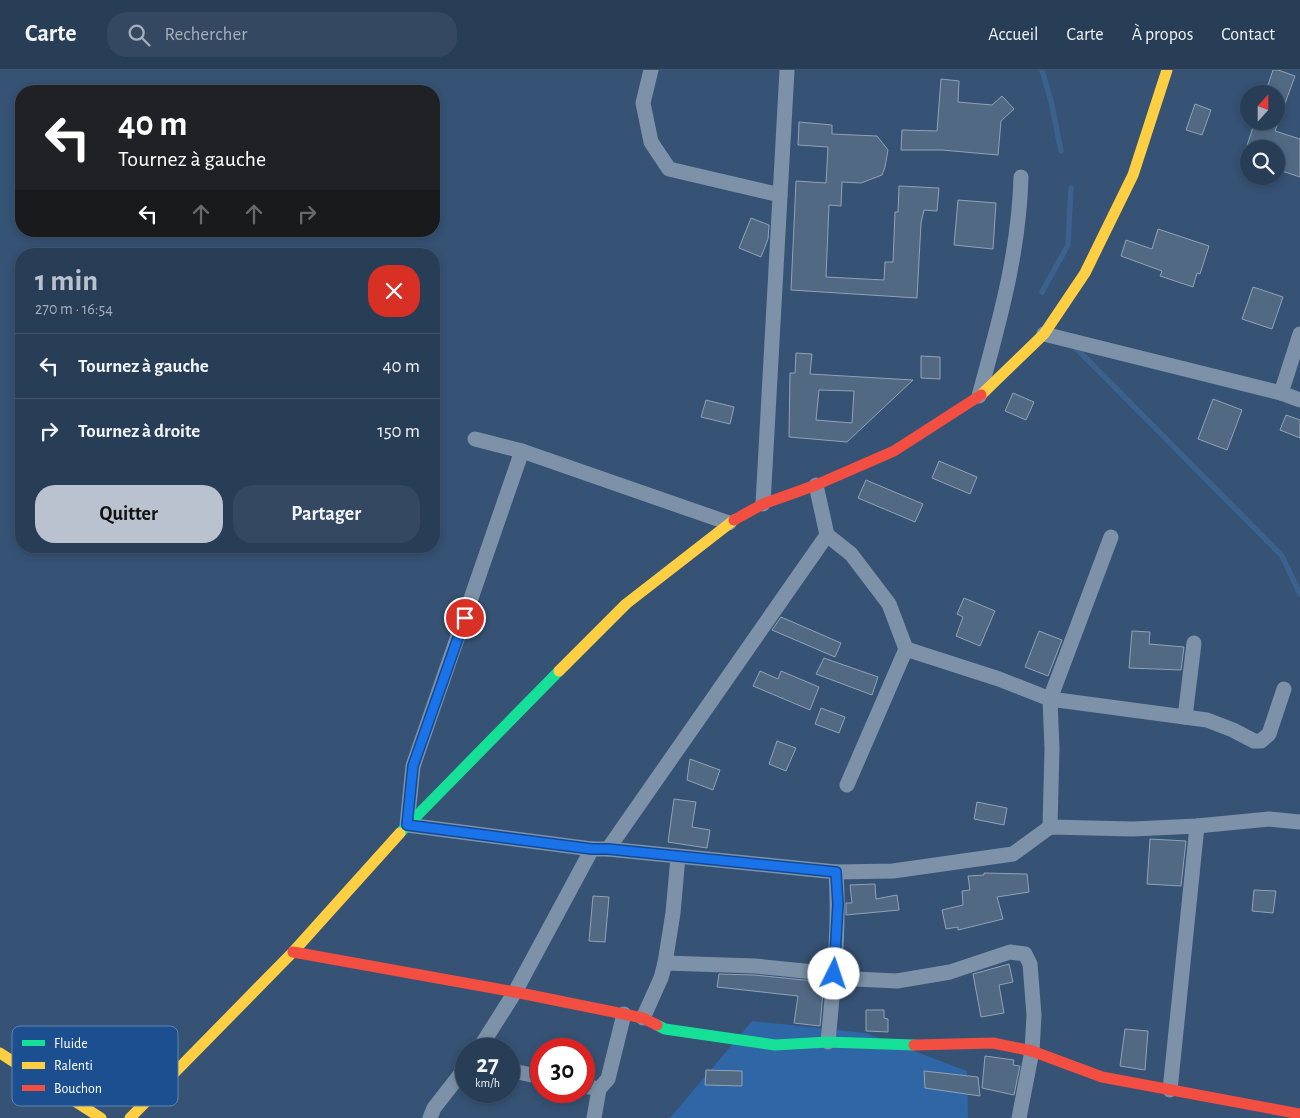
<!DOCTYPE html>
<html lang="fr">
<head>
<meta charset="utf-8">
<style>
	body { margin:0; font-family:"Alegreya Sans",sans-serif; background:#344961; color:#f1f3f6; height:100vh; display:flex; flex-direction:column; font-size:19px; white-space:nowrap }
	* { box-sizing:border-box; margin:0 }
	p { font-size:16px; color:#a5aeba }
	.icon { flex:none; width:28px; height:28px; fill:none; stroke:currentColor; stroke-width:2; stroke-linecap:round; stroke-linejoin:round }
	.map { position:relative; flex:1; overflow:hidden }
	.panel { position:absolute; left:15px; top:178px; width:425px; height:305px; display:flex; flex-direction:column; background:#283e57; border-radius:20px; box-shadow:0 2px 8px #0003,0 0 0 1px #44576d }
	.panel>* { flex:none }
	.banner { position:absolute; left:15px; top:15px; width:425px; height:152px; border-radius:20px; box-shadow:0 2px 8px #0003,0 0 0 1px #44576d; background:#202124; color:#fff; overflow:hidden }
	.needle { width:32px; rotate:21deg }
	.controls { position:absolute; left:1240px; top:15px; display:grid; gap:10px }
	.controls a { display:grid; place-items:center; width:45px; height:45px; border-radius:50%; background:#283e57; box-shadow:0 2px 8px #0003,0 0 0 1px #44576d; font-size:25px }
	.speed { position:absolute; left:455px; top:968px; display:flex; gap:10px; font-size:25px; font-weight:700; text-align:center }
	.speed>* { display:grid; place-content:center; width:65px; height:65px; border-radius:50%; background:#283e57; box-shadow:0 2px 8px #0003,0 0 0 1px #44576d; line-height:1 }
	.speed small { font-size:12px; font-weight:400 }
	.speed .limit { border:8px solid #d22; background:#fff; color:#111 }
	.pin { position:absolute; display:grid; place-items:center; width:42px; height:42px; color:#fff; margin:-21px; border:2px solid #fff; border-radius:50%; box-shadow:0 1px 5px #0007 }
	.me { position:absolute; width:55px; margin:-28px; rotate:4deg; stroke-linejoin:round; filter:drop-shadow(0 0 4px #0008) }
	.turn { display:flex; align-items:center; gap:18px; height:105px; padding:0 20px; font-size:22px }
	.turn .icon { width:65px; height:65px; stroke-width:2.5 }
	.turn b { display:block; font-size:35px; line-height:42px }
	.lanes { display:flex; align-items:center; height:48px; padding:0 20px; background:#0003; justify-content:center; gap:25px; direction:ltr }
	.lanes .off { opacity:.35 }
	.round { display:grid; place-items:center; flex:none; width:52px; height:52px; border-radius:20px; background:#344961 }
	.summary { display:flex; align-items:center; justify-content:space-between; height:85px; padding:0 20px }
	h1 { font-size:30px; font-weight:700; line-height:38px; color:#b9c2ce }
	.cta { display:flex; gap:10px; margin-top:auto; padding:10px 20px }
	.cta a { flex:1; height:58px; border-radius:20px; background:#b9c2ce; color:#111; font-size:20px; font-weight:700; line-height:58px; text-align:center }
	.cta a+a { background:#344961; color:#f1f3f6 }
	ul { padding:0; list-style:none }
	li { display:flex; align-items:center; gap:15px; height:65px; padding:0 20px; border-top:1px solid #44576d }
	li div { flex:1 }
	li b { display:block; font-size:19px }
	li em { font-style:normal }
	header { display:flex; align-items:center; gap:30px; box-sizing:border-box; height:70px; padding:0 25px; background:#283e57; border-bottom:1px solid #44576d }
	header strong { font-size:24px }
	nav { display:flex; gap:28px; margin-inline-start:auto; font-size:18px }
	.search { width:350px; height:45px; background:#344961; display:flex; align-items:center; gap:12px; box-sizing:border-box; padding:0 18px; border-radius:20px; color:#a5aeba; font-size:19px }
	.map>svg:first-child { display:block }
	.green { fill:#2f66a5 }
	.lines { fill:none; stroke-linecap:round; stroke-linejoin:round }
	.stream { stroke:#3b618d; stroke-width:5.5 }
	.building { fill:#526984; stroke:#92a2b6; fill-rule:evenodd }
	.street { stroke:#7d92a8; stroke-width:15 }
	.fast { stroke:#16e098; stroke-width:11 }
	.slow { stroke:#ffcf43; stroke-width:11 }
	.jam { stroke:#f24e42; stroke-width:11 }
	.route-casing { stroke:#114b97; stroke-width:12 }
	.route { stroke:#1a73e8; stroke-width:9 }
	.key { fill:#1b4f8f; stroke:#5f84b1; stroke-width:1 }
	.key-label { font-size:14px; fill:#fff }
</style>
</head>
<body>
<header>
<strong>Carte</strong>
<div class="search"><svg class="icon" aria-label="search" viewBox="0 0 24 24"><circle cx="10" cy="10" r="6"/><path d="M15 15l6 6"/></svg>Rechercher</div>
<nav><a>Accueil</a><a>Carte</a><a>À propos</a><a>Contact</a></nav>
</header>
<div class="map">
<svg width="1300" height="1048" viewBox="0 0 1300 1048">
	<rect width="100%" height="100%" fill="#365274"/>
	<path class="green" d="M 752,951 L 866,963 L 967,1001 L 968,1048 L 670,1048 Z"/>
	<g class="lines">
		<g class="stream">
			<path d="M 1042,0 L 1051,31 L 1061,81"/>
			<path d="M 1042,222 L 1068,175 L 1071,118"/>
			<path d="M 1076,278 L 1282,486 L 1300,524"/>
		</g>
	</g>
	<g class="building">
		<path d="M 1273,0 L 1278,0 L 1295,6 L 1275,61 L 1300,69 L 1300,107 L 1276,99 L 1276,79 L 1249,79 L 1249,90 L 1243,88 L 1255,51 L 1276,51 L 1276,24 L 1265,24 Z"/>
		<path d="M 941,9 L 959,11 L 958,32 L 992,35 L 1002,26 L 1014,39 L 1001,51 L 998,85 L 942,80 L 901,80 L 902,60 L 937,61 Z"/>
		<path d="M 1195,34 L 1211,40 L 1202,65 L 1186,60 Z"/>
		<path d="M 799,52 L 832,55 L 832,64 L 877,66 L 888,80 L 885,97 L 882,105 L 861,113 L 842,112 L 841,136 L 829,135 L 826,207 L 884,210 L 885,192 L 893,192 L 895,142 L 898,142 L 899,116 L 939,118 L 937,141 L 924,140 L 921,153 L 917,228 L 791,220 L 796,111 L 826,113 L 828,77 L 798,75 Z"/>
		<path d="M 958,130 L 996,133 L 993,179 L 954,175 Z"/>
		<path d="M 751,148 L 769,155 L 768,169 L 761,187 L 739,178 Z"/>
		<path d="M 1158,159 L 1209,176 L 1200,204 L 1197,203 L 1193,217 L 1160,206 L 1162,201 L 1121,186 L 1126,170 L 1152,179 Z"/>
		<path d="M 1253,217 L 1283,227 L 1272,259 L 1242,249 Z"/>
		<path d="M 796,283 L 812,284 L 810,304 L 913,310 L 847,372 L 789,367 L 790,303 L 795,303 ZM 819,320 L 854,321 L 852,353 L 816,350 Z"/>
		<path d="M 921,286 L 940,287 L 940,309 L 921,308 Z"/>
		<path d="M 1013,323 L 1034,332 L 1026,350 L 1005,341 Z"/>
		<path d="M 1213,329 L 1242,340 L 1227,380 L 1198,369 Z"/>
		<path d="M 706,330 L 734,337 L 730,354 L 701,347 Z"/>
		<path d="M 1286,345 L 1300,350 L 1300,368 L 1280,360 Z"/>
		<path d="M 939,391 L 977,407 L 970,424 L 932,408 Z"/>
		<path d="M 866,410 L 923,434 L 915,452 L 858,428 Z"/>
		<path d="M 964,528 L 995,541 L 980,576 L 956,566 L 963,547 L 957,544 Z"/>
		<path d="M 781,547 L 841,573 L 835,587 L 772,560 Z"/>
		<path d="M 1039,561 L 1062,570 L 1048,606 L 1025,597 Z"/>
		<path d="M 1132,561 L 1150,562 L 1149,574 L 1184,577 L 1181,600 L 1129,598 Z"/>
		<path d="M 824,588 L 878,607 L 872,625 L 816,604 Z"/>
		<path d="M 760,601 L 778,609 L 781,601 L 819,617 L 810,640 L 753,616 Z"/>
		<path d="M 821,638 L 845,647 L 839,663 L 815,654 Z"/>
		<path d="M 777,671 L 796,678 L 786,701 L 769,694 Z"/>
		<path d="M 690,689 L 720,700 L 713,720 L 687,710 Z"/>
		<path d="M 674,729 L 696,732 L 692,757 L 710,760 L 707,778 L 668,772 Z"/>
		<path d="M 977,732 L 1007,738 L 1004,755 L 974,749 Z"/>
		<path d="M 1150,769 L 1186,771 L 1181,816 L 1147,814 Z"/>
		<path d="M 984,803 L 1027,804 L 1029,822 L 997,827 L 1003,849 L 958,860 L 958,857 L 946,859 L 942,840 L 963,835 L 962,821 L 970,820 L 968,806 L 984,805 Z"/>
		<path d="M 875,814 L 876,829 L 897,825 L 899,840 L 846,845 L 846,833 L 852,833 L 850,815 Z"/>
		<path d="M 1254,820 L 1276,821 L 1273,843 L 1252,841 Z"/>
		<path d="M 593,826 L 609,827 L 605,872 L 589,871 Z"/>
		<path d="M 1009,894 L 1013,912 L 999,915 L 1004,943 L 981,947 L 973,904 Z"/>
		<path d="M 719,904 L 754,905 L 824,912 L 820,956 L 794,953 L 798,926 L 717,917 Z"/>
		<path d="M 866,940 L 884,940 L 884,948 L 888,949 L 888,962 L 866,961 Z"/>
		<path d="M 1125,959 L 1148,961 L 1145,1000 L 1120,996 Z"/>
		<path d="M 985,986 L 1014,990 L 1013,995 L 1020,996 L 1014,1025 L 982,1018 Z"/>
		<path d="M 706,1000 L 742,1001 L 742,1016 L 705,1015 Z"/>
		<path d="M 924,1001 L 978,1007 L 980,1026 L 925,1018 Z"/>
	</g>
	<g class="lines">
		<g class="street">
			<path d="M 651,0 L 643,33 L 651,72 L 669,99 L 780,125"/>
			<path d="M 1044,264 L 1281,323 L 1300,330"/>
			<path d="M 1281,323 L 1300,264"/>
			<path d="M 979,326 C 999,253 1019,183 1021,107"/>
			<path d="M 475,369 L 522,381 L 729,453"/>
			<path d="M 522,381 L 413,696 L 407,755 L 592,779 L 608,779 L 836,802 C 840,859 833,915 828,972"/>
			<path d="M 816,415 L 827,465 L 851,484 L 889,534 L 906,579 L 999,609 L 1050,629 L 1052,679 L 1050,757"/>
			<path d="M 763,434 L 787,0"/>
			<path d="M 1111,467 L 1050,629 L 1207,650 L 1233,660 L 1254,671 L 1261,671 L 1269,664 L 1284,619"/>
			<path d="M 1185,647 L 1194,573"/>
			<path d="M 847,715 L 906,579"/>
			<path d="M 608,779 L 827,465"/>
			<path d="M 836,802 L 893,801 L 1013,784 L 1050,757 L 1133,759 L 1197,756 L 1269,749 L 1300,752"/>
			<path d="M 665,893 L 755,896 L 834,904 L 855,909 L 897,911 L 950,902 L 1010,882 L 1025,884 L 1030,894 L 1034,945 L 1032,981 L 1019,1048"/>
			<path d="M 643,948 L 661,908 L 665,893 L 673,843 L 678,787"/>
			<path d="M 479,979 L 515,922 L 592,779"/>
			<path d="M 509,1000 L 541,1007"/>
			<path d="M 584,1016 L 599,1019 L 608,1009 L 624,944"/>
			<path d="M 1170,1020 L 1197,756"/>
			<path d="M 430,1048 L 434,1038 L 466,997"/>
			<path d="M 594,1048 L 599,1019"/>
		</g>
		<g class="fast">
			<path d="M 400,763 L 559,601"/>
			<path d="M 657,955 L 665,959 L 775,975 L 828,972 L 914,975"/>
		</g>
		<g class="slow">
			<path d="M 981,325 L 1044,264 L 1085,203 L 1133,105 L 1167,0"/>
			<path d="M 559,601 L 626,534 L 734,450"/>
			<path d="M 0,983 L 101,1048"/>
			<path d="M 130,1048 L 293,882 L 400,763"/>
		</g>
		<g class="jam">
			<path d="M 734,450 L 763,434 L 816,415 L 894,381 L 981,325"/>
			<path d="M 293,882 L 515,922 L 643,948 L 657,955"/>
			<path d="M 914,975 L 993,973 L 1032,981 L 1102,1007 L 1300,1044"/>
		</g>
	</g>
	<g class="lines">
		<g class="route-casing">
			<path id="route" d="M 465,548 L 413,696 L 407,755 L 592,779 L 608,779 L 836,802 L 838,834 L 834,904"/>
		</g>
		<use href="#route" class="route"/>
	</g>
	<rect x="12" y="956" width="166" height="80" rx="8" class="key"/>
	<rect x="22" y="970" width="23" height="6" fill="#16e098"/>
	<rect x="22" y="992" width="23" height="7" fill="#ffcf43"/>
	<rect x="22" y="1015" width="23" height="6" fill="#f24e42"/>
	<g class="key-label">
		<text x="54" y="978">Fluide</text>
		<text x="54" y="1000">Ralenti</text>
		<text x="54" y="1023">Bouchon</text>
	</g>
</svg>
<div class="controls">
<a><svg class="needle" viewBox="-14 -14 28 28"><path d="M0-13l5 13h-10z" fill="#e53935"/><path d="M0 13l5-13h-10z" fill="#a5aeba"/></svg></a>
<a><svg class="icon" aria-label="search" viewBox="0 0 24 24"><circle cx="10" cy="10" r="6"/><path d="M15 15l6 6"/></svg></a>
</div>
<div class="speed"><div>27<small>km/h</small></div><div class="limit">30</div></div>
<div class="pin" style="left:465px;top:548px;background:#d93025"><svg class="icon" aria-label="arrive" viewBox="0 0 24 24"><path d="M6 21V4h12l-3 4 3 4H6"/></svg></div>
<svg class="me" style="left:834px;top:904px" viewBox="-20 -20 40 40"><circle r="19" fill="#fff"/><path d="M0-13L10 11 0 6-10 11z" fill="#1a73e8"/></svg>
<div class="banner">
<div class="turn"><svg class="icon" aria-label="left" viewBox="0 0 24 24"><path d="M17 20v-9H6M10 6l-5 5 5 5"/></svg><div><b>40 m</b>Tournez à gauche</div></div>
<div class="lanes"><svg class="icon" aria-label="left" viewBox="0 0 24 24"><path d="M17 20v-9H6M10 6l-5 5 5 5"/></svg><svg class="icon off" aria-label="ahead" viewBox="0 0 24 24"><path d="M12 20V5M6 11l6-6 6 6"/></svg><svg class="icon off" aria-label="ahead" viewBox="0 0 24 24"><path d="M12 20V5M6 11l6-6 6 6"/></svg><svg class="icon off" aria-label="right" viewBox="0 0 24 24"><path d="M7 20v-9h11M14 6l5 5-5 5"/></svg></div>
</div>
<section class="panel">
<div class="summary"><div><h1>1 min</h1><p>270 m · 16:54</p></div><a class="round" style="background:#d93025;color:#fff"><svg class="icon" aria-label="close" viewBox="0 0 24 24"><path d="M6 6l12 12M18 6L6 18"/></svg></a></div>
<ul>
<li><svg class="icon" aria-label="left" viewBox="0 0 24 24"><path d="M17 20v-9H6M10 6l-5 5 5 5"/></svg><div><b>Tournez à gauche</b></div><em>40 m</em></li>
<li><svg class="icon" aria-label="right" viewBox="0 0 24 24"><path d="M7 20v-9h11M14 6l5 5-5 5"/></svg><div><b>Tournez à droite</b></div><em>150 m</em></li>
</ul>
<div class="cta"><a>Quitter</a><a>Partager</a></div>
</section>
</div>
</body>
</html>
